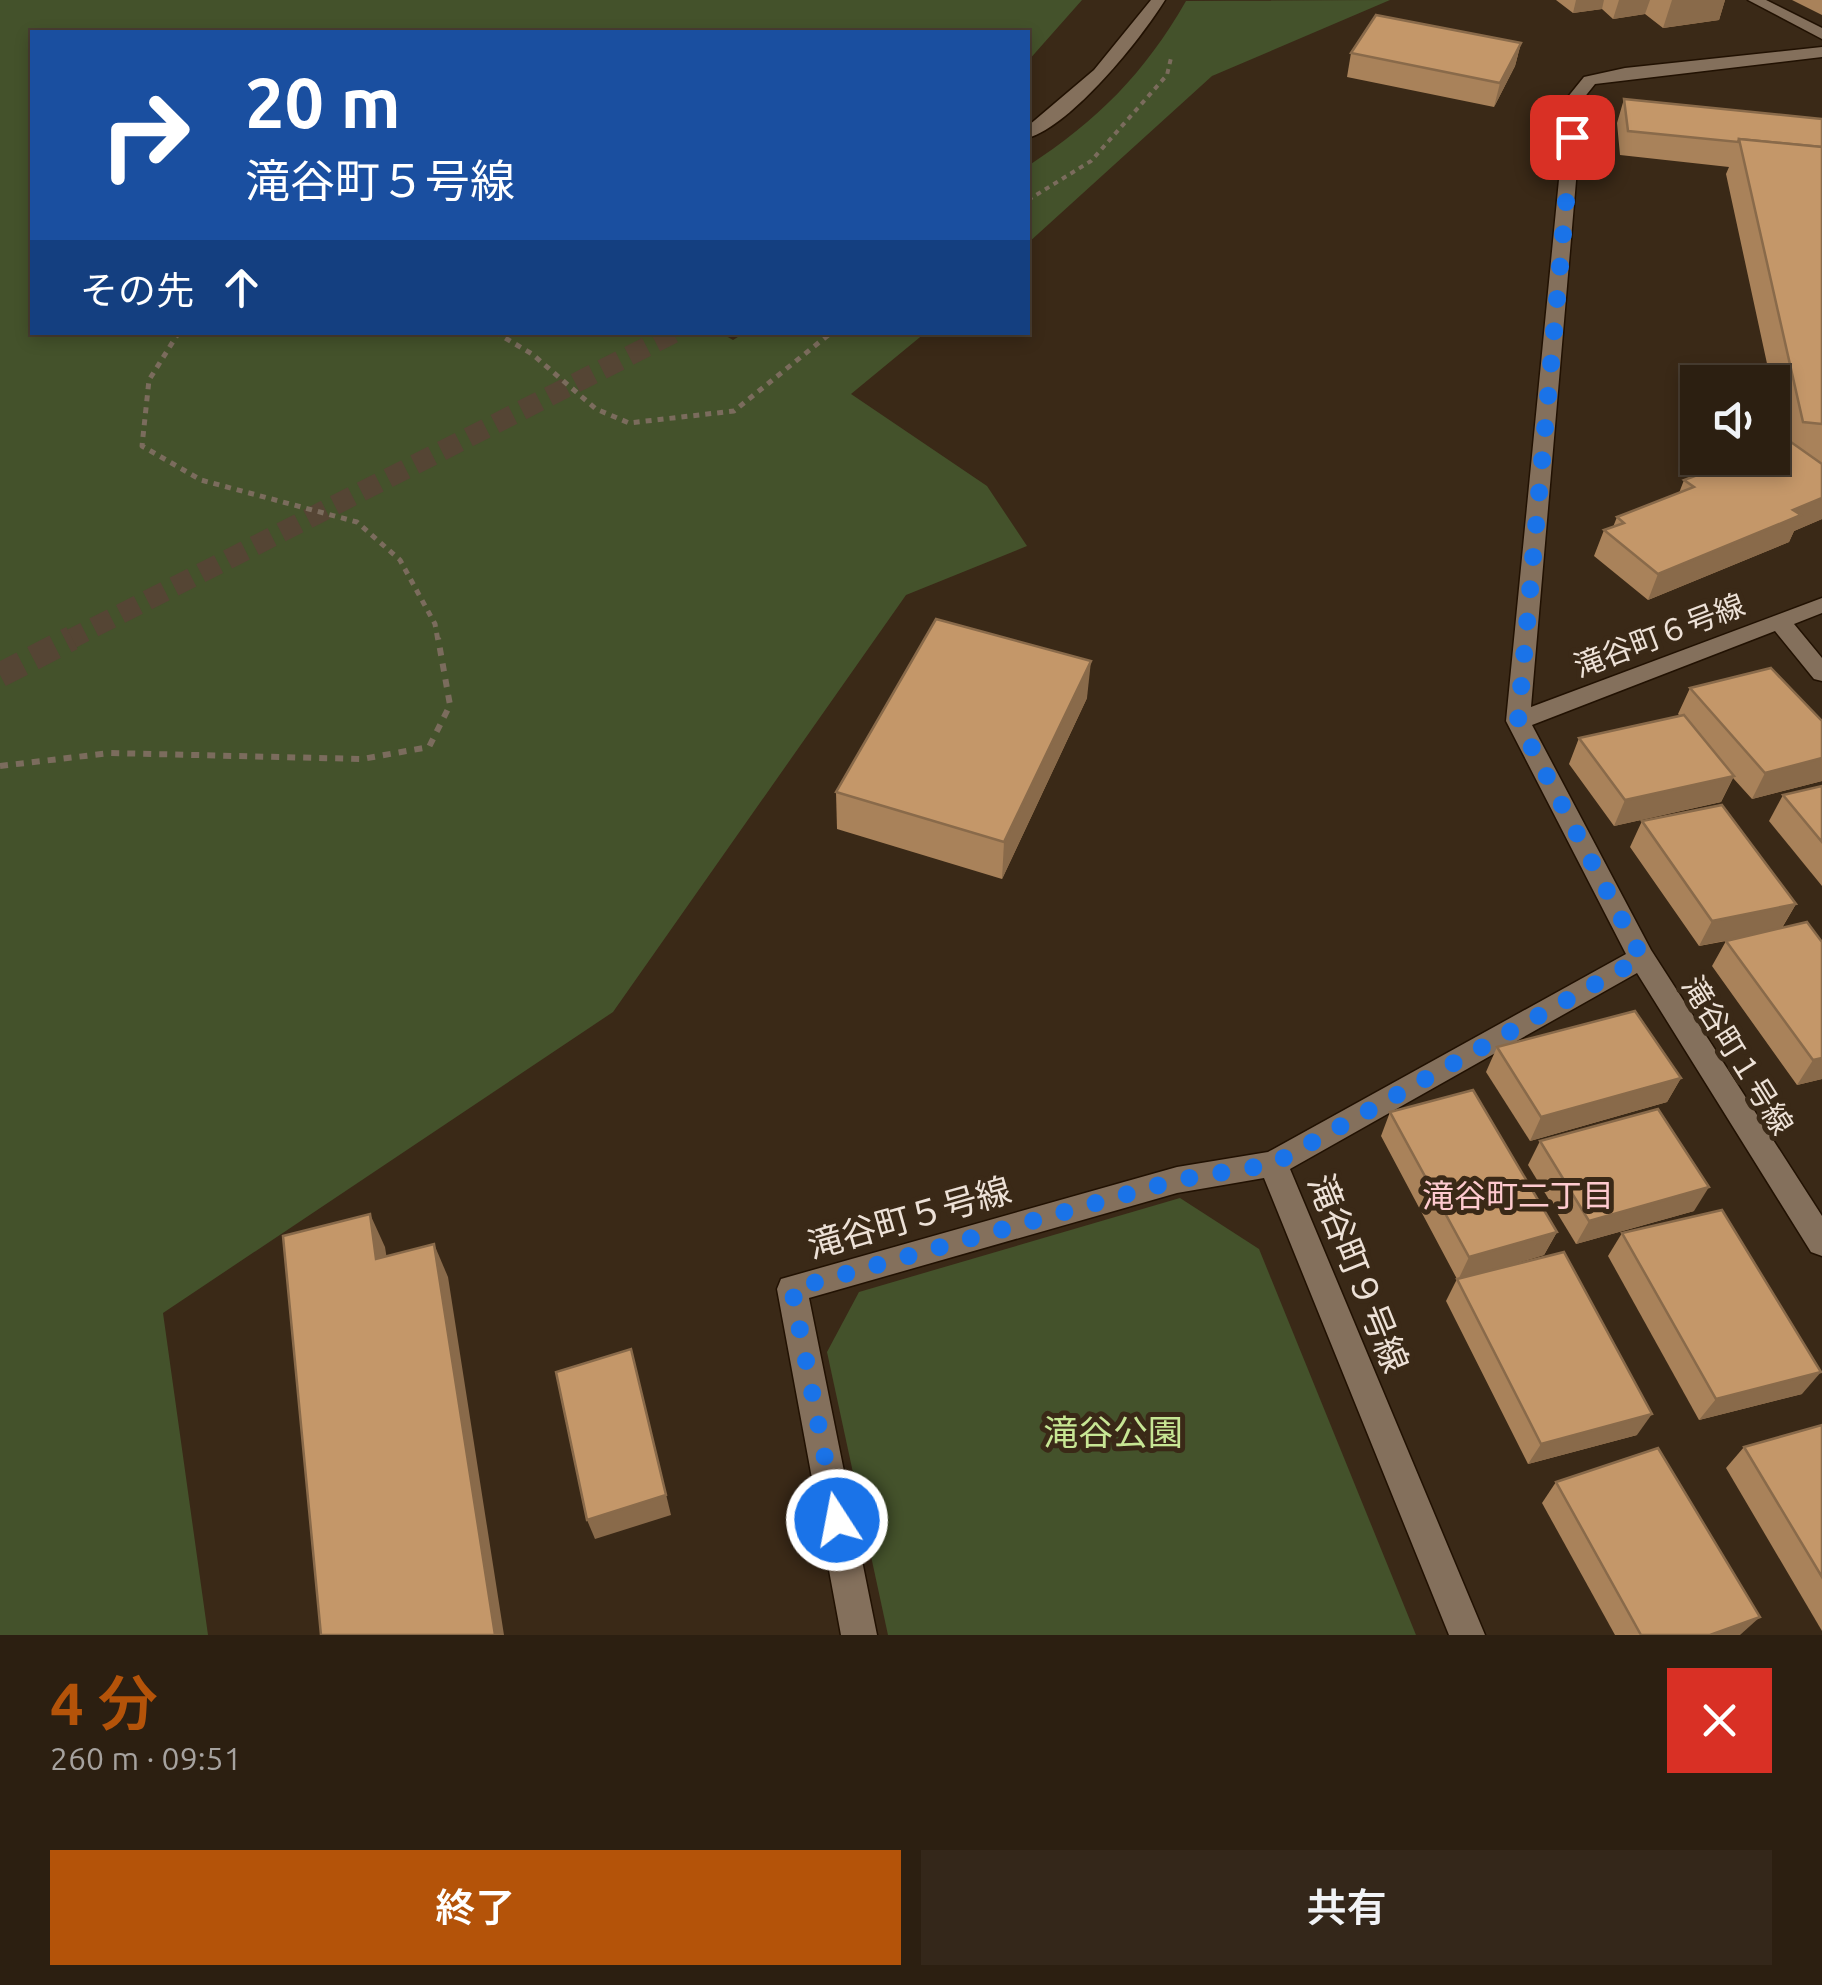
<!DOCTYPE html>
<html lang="ja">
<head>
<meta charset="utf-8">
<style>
	body { margin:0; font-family:Ubuntu,"Noto Sans JP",sans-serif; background:#34271a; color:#f1f3f6; height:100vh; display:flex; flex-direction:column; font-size:38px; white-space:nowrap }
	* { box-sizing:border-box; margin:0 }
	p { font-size:32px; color:#a6a29f }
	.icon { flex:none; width:55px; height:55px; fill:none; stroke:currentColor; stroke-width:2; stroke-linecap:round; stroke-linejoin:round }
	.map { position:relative; height:1635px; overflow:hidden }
	.panel { display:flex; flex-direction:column; background:#2c1f11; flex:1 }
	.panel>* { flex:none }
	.top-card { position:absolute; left:30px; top:30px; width:1000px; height:305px; border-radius:0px; box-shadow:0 5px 15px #0003,0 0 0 2px #483d31; background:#1a4fa0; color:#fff; overflow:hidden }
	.controls { position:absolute; left:1680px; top:365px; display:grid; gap:20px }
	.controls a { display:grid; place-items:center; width:110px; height:110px; border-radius:0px; background:#2c1f11; box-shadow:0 5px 15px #0003,0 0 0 2px #483d31; font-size:50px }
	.pin { position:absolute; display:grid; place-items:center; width:85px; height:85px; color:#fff; margin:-42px; border-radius:20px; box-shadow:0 5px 15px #0006 }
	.me { position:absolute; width:110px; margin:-55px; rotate:349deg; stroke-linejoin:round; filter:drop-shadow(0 0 8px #0008) }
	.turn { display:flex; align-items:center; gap:35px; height:210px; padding:0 50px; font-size:45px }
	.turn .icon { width:130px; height:130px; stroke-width:2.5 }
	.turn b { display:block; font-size:70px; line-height:85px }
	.then { display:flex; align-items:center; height:95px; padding:0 50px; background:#0003; gap:20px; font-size:38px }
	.round { display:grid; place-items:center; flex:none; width:105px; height:105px; border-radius:0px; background:#34271a }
	.overview { display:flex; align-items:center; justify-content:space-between; height:170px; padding:0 50px }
	h1 { font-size:60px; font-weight:600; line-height:75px; color:#b45309 }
	.primary-button { display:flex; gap:20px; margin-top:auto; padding:20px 50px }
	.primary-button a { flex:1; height:115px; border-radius:0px; background:#b45309; color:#fff; font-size:40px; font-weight:600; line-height:115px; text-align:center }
	.primary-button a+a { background:#34271a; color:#f1f3f6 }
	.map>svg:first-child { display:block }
	.green { fill:#44522b }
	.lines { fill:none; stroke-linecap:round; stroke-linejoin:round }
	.tertiary-tunnel-far1 { stroke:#554534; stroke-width:20; stroke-dasharray:20 10; stroke-linecap:butt }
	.tertiary-tunnel { stroke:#554534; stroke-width:25; stroke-dasharray:25 12; stroke-linecap:butt }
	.minor-casing { stroke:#211102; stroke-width:3 }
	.tertiary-casing { stroke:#211102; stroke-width:3 }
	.path-far2 { stroke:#7b6c5d; stroke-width:4; stroke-dasharray:5 5; stroke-linecap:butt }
	.path-far1 { stroke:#7b6c5d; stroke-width:5; stroke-dasharray:6 6; stroke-linecap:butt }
	.path { stroke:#7b6c5d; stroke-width:6; stroke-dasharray:8 8; stroke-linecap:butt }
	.minor { fill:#84705c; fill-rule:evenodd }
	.tertiary { fill:#84705c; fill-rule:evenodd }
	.wall { fill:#a9825a }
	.shaded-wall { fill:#896a4a }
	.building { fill:#c49769; stroke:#896a4a; stroke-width:2.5 }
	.route { stroke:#1a73e8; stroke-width:18; stroke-dasharray:0 32.4 }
	.labels { text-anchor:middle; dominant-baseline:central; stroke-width:10; stroke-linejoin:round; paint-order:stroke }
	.street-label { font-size:30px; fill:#ede1d7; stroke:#3a2917 }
	.neighbourhood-label { font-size:32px; fill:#fecacf; stroke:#3a2917 }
	.near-street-label { font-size:35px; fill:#ede1d7; stroke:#3a2917 }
	.near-park-label { font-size:35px; fill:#c7e694; stroke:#3a2917 }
</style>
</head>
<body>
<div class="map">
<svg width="1822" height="1635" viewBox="0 0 1822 1635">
	<rect width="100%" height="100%" fill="#3a2917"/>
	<g class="green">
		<path d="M 0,0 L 1082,0 L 1028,61 L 1028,32 L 32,32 L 32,332 L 719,332 L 733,340 L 746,332 L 925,333 L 851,394 L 987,486 L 1027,546 L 906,595 L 613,1012 L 163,1313 L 208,1635 L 0,1635 Z"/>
		<path d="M 1390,0 L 1212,76 L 1028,243 L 1028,166 C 1098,120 1144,74 1186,1 Z"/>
		<path d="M 1180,1198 L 1259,1249 L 1416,1635 L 888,1635 L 827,1352 L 859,1292 Z"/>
	</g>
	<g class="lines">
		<path class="tertiary-tunnel-far1" d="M 67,641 L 676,332"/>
		<path class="tertiary-tunnel" d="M 0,675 L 72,638"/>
		<g class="minor-casing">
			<g id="minor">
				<path d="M 1748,0 L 1766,0 L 1822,28 L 1822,39 Z"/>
				<path d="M 1822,47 L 1822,57 L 1595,84 L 1583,99 L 1531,707 L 1822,598 L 1822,613 L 1794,624 L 1822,658 L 1822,681 L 1814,679 L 1775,631 L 1532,725 L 1651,950 L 1822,1216 L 1822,1256 L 1811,1252 L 1637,973 L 1290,1169 L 1485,1635 L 1449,1635 L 1264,1178 L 1177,1193 L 809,1298 L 877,1635 L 841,1635 L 777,1289 L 781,1279 L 1177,1167 L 1268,1152 L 1626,954 L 1506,721 L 1567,98 L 1584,77 L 1625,68 Z"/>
			</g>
		</g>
		<g class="tertiary-casing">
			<path id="tertiary" d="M 1151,0 L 1165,0 C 1141,39 1072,125 1028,138 L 1028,126 L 1094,70 Z"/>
		</g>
		<path class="path-far2" d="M 1028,200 L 1091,161 L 1167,75 L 1171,58"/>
		<g class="path-far1">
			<path d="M 179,332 L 149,380 L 142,446 L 201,480 L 357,522 L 400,560 L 435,624 L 438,641"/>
			<path d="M 495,332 L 532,354 L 596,409 L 629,423 L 734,411 L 832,332"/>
		</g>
		<path class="path" d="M 0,766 L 110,753 L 362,759 L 429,747 L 450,705 L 438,638"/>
		<use href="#minor" class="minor"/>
		<use href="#tertiary" class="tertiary"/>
	</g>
	<g class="wall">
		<path d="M 1556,0 L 1725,0 L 1719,20 L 1663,28 L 1645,14 L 1613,19 L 1602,9 L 1573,13 Z"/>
		<path d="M 1792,0 L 1822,0 L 1822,15 Z"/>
		<path d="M 1521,43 L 1515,66 L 1494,107 L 1347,77 L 1351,53 Z"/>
		<path d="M 1624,99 L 1822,119 L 1822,519 L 1794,531 L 1789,542 L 1648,600 L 1594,556 L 1604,530 L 1613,527 L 1617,517 L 1679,493 L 1684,480 L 1783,442 L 1772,392 L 1772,382 L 1771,382 L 1726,174 L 1729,167 L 1620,155 L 1617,123 Z"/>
		<path d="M 1690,688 L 1822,721 L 1822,781 L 1752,799 L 1733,778 L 1721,802 L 1614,826 L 1569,764 L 1579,738 L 1680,716 L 1678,714 Z"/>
		<path d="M 1087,698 L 1002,879 L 837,829 L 836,792 Z"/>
		<path d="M 1822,786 L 1822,886 L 1769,821 L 1783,795 Z"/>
		<path d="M 1642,821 L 1796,904 L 1782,928 L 1822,1079 L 1797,1085 L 1712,966 L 1726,941 L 1699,946 L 1630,847 Z"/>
		<path d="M 1497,1047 L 1681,1078 L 1667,1102 L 1530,1141 L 1486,1072 Z"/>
		<path d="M 1390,1112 L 1557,1232 L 1544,1255 L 1507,1266 L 1637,1435 L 1528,1464 L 1446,1301 L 1457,1279 L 1381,1136 Z"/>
		<path d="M 1540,1141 L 1694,1211 L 1576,1244 L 1528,1165 Z"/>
		<path d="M 1622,1233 L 1802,1394 L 1699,1420 L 1608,1256 Z"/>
		<path d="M 1822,1425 L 1822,1631 L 1726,1468 L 1744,1447 Z"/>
		<path d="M 1556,1482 L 1740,1635 L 1615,1635 L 1542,1503 Z"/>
	</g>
	<g class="shaded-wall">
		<path d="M 1576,0 L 1604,0 L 1602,9 L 1573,13 Z"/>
		<path d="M 1619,0 L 1650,0 L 1645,14 L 1613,19 Z"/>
		<path d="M 1672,0 L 1725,0 L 1719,20 L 1663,28 Z"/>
		<path d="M 1521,43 L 1515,66 L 1494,107 L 1500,83 Z"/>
		<path d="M 1822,498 L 1822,519 L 1794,531 L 1789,542 L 1648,600 L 1658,574 L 1793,510 Z"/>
		<path d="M 1091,661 L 1087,698 L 1002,879 L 1004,842 Z"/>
		<path d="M 1822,758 L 1822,781 L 1752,799 L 1765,773 Z"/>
		<path d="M 1734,776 L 1721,802 L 1614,826 L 1625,800 Z"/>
		<path d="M 1796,904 L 1781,929 L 1699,946 L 1712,921 Z"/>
		<path d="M 1822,1058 L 1822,1079 L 1797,1085 L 1813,1060 Z"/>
		<path d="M 1681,1078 L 1667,1102 L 1530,1141 L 1541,1117 Z"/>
		<path d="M 1709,1187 L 1694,1211 L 1576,1244 L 1589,1221 Z"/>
		<path d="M 370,1214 L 385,1247 L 392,1291 L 376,1259 Z"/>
		<path d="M 1557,1232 L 1544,1255 L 1458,1280 L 1469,1257 Z"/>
		<path d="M 434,1244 L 448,1277 L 504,1635 L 495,1635 Z"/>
		<path d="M 631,1349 L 671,1515 L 595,1539 L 587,1520 Z"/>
		<path d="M 1821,1372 L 1802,1394 L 1699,1420 L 1716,1399 Z"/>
		<path d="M 1652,1414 L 1637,1435 L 1528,1464 L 1541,1444 Z"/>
		<path d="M 1760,1617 L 1740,1635 L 1710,1635 Z"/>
	</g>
	<g class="building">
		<path d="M 1376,15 L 1521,43 L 1500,83 L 1351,53 Z"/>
		<path d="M 1624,99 L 1822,119 L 1822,147 L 1739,139 L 1738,142 L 1628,131 Z"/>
		<path d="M 1739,139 L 1822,147 L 1822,424 L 1803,422 Z"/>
		<path d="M 1788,440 L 1822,464 L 1822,498 L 1793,510 L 1801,515 L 1658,574 L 1604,530 L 1624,523 L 1617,517 L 1694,487 L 1684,480 L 1743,458 L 1772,458 L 1772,446 Z"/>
		<path d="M 936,619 L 1091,661 L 1004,842 L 836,792 Z"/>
		<path d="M 1771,668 L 1822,721 L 1822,758 L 1765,773 L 1690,688 Z"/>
		<path d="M 1684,715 L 1734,776 L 1625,800 L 1579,738 Z"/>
		<path d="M 1822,786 L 1822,842 L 1783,795 Z"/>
		<path d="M 1722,805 L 1796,904 L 1712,921 L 1642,821 Z"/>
		<path d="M 1807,922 L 1822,942 L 1822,1058 L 1813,1060 L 1726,941 Z"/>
		<path d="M 1635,1011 L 1681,1078 L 1541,1117 L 1497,1047 Z"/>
		<path d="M 1473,1090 L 1557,1232 L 1469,1257 L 1390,1112 Z"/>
		<path d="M 1658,1109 L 1709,1187 L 1589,1221 L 1540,1141 Z"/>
		<path d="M 1722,1210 L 1821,1372 L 1716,1399 L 1622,1233 Z"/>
		<path d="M 370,1214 L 376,1259 L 434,1244 L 495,1635 L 321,1635 L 283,1236 Z"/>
		<path d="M 1564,1252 L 1652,1414 L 1541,1444 L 1457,1279 Z"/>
		<path d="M 631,1349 L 666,1495 L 587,1520 L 556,1372 Z"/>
		<path d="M 1822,1425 L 1822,1577 L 1744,1447 Z"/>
		<path d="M 1658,1448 L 1760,1617 L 1710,1635 L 1641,1635 L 1556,1482 Z"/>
	</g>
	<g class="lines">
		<path class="route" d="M 837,1520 L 792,1289 L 1177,1180 L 1273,1164 L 1642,958 L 1518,721 L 1572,137"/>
	</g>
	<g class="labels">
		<g class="street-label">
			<text transform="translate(1659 635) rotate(-21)">滝谷町６号線</text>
			<text transform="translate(1738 1055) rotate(58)">滝谷町１号線</text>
		</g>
		<g class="neighbourhood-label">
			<text x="1518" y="1195">滝谷町二丁目</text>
		</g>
		<g class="near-street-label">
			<text transform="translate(909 1217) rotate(-16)">滝谷町５号線</text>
			<text transform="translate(1359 1273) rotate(68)">滝谷町９号線</text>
		</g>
		<g class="near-park-label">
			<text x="1113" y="1432">滝谷公園</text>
		</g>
	</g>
</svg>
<div class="controls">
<a><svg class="icon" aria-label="sound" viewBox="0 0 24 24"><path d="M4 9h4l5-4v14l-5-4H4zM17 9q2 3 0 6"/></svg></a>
</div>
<div class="pin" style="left:1572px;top:137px;background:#d93025"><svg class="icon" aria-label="arrive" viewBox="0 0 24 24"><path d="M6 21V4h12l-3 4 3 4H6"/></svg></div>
<svg class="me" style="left:837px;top:1520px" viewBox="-20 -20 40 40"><circle r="17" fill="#1a73e8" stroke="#fff" stroke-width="3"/><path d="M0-11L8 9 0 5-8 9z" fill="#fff"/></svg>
<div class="top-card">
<div class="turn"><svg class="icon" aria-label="right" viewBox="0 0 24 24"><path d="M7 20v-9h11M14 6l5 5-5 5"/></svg><div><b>20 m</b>滝谷町５号線</div></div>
<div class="then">その先<svg class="icon" aria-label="ahead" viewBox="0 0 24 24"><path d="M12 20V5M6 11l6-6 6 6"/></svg></div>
</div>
</div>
<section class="panel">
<div class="overview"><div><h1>4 分</h1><p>260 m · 09:51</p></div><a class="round" style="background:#d93025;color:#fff"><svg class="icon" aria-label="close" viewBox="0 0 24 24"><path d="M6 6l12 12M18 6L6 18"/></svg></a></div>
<div class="primary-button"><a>終了</a><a>共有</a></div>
</section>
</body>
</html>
